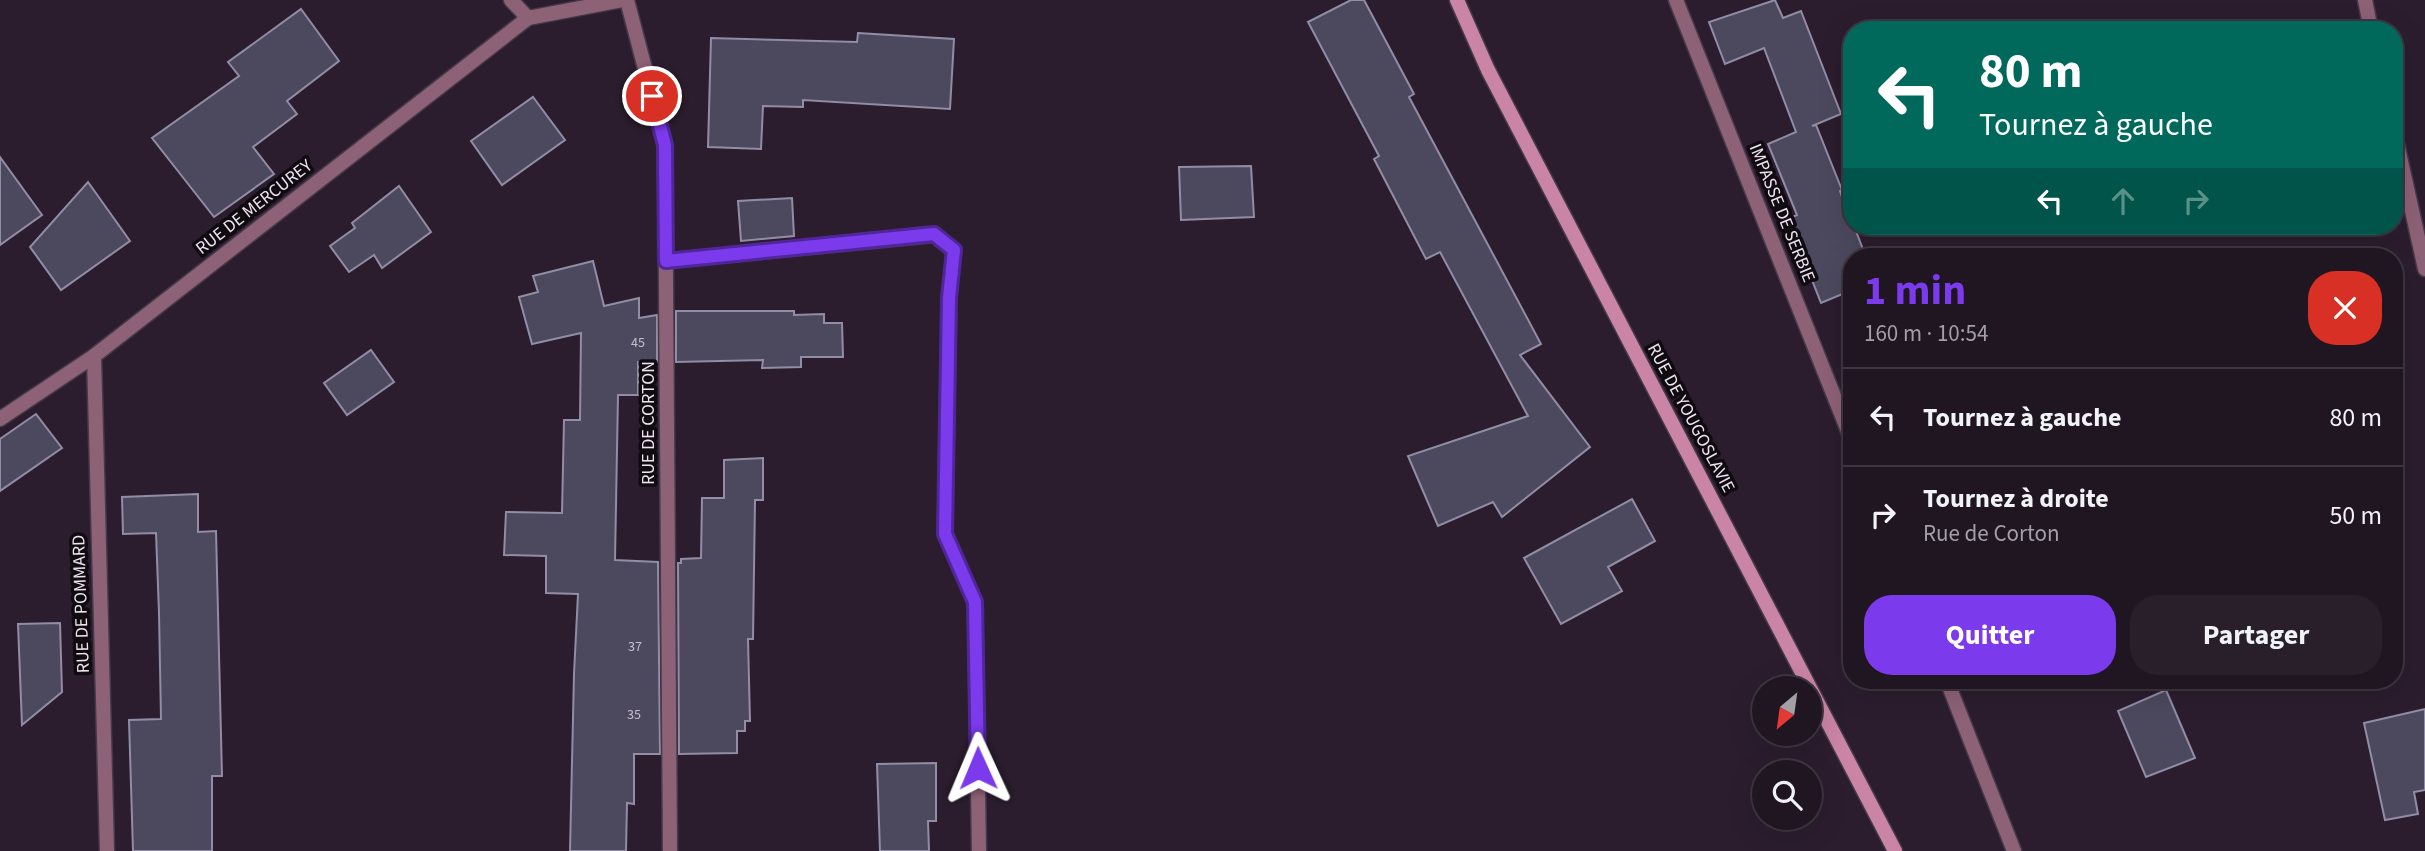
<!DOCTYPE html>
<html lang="fr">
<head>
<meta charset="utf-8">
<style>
	body { margin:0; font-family:"Source Sans 3",sans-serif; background:#281f2a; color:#f1f3f6; height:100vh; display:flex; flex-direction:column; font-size:26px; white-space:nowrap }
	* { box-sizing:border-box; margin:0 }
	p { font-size:23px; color:#a29fa5 }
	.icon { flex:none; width:38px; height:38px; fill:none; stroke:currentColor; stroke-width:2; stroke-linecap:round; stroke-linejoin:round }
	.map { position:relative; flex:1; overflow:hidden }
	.side { position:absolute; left:1843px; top:248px; width:560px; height:441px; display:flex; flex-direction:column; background:#201622; border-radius:28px; box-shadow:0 7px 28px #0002,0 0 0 2px #3d3540 }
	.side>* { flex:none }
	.guide { position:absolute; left:1843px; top:21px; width:560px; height:214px; border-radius:28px; box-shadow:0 7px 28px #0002,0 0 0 2px #3d3540; background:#00695c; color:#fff; overflow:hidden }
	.needle { width:46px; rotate:209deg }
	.controls { position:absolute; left:1752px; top:676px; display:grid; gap:14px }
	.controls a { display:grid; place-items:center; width:70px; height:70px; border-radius:50%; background:#201622; box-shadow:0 7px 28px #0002,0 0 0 2px #3d3540; font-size:35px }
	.pin { position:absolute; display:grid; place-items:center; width:60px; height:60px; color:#fff; margin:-30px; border:4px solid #fff; border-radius:50%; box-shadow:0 2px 7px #0007 }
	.me { position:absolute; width:77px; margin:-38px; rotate:359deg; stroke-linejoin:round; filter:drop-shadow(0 0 5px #0008) }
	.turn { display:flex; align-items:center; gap:24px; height:147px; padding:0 21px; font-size:32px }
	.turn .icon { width:91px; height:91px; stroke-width:2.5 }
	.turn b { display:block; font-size:49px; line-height:60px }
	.lanes { display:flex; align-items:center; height:66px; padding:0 21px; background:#0003; justify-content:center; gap:35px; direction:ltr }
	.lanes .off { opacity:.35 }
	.round { display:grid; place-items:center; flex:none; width:74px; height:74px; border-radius:28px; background:#281f2a }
	.headline { display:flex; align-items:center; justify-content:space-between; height:119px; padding:0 21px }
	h1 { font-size:42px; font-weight:700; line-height:52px; color:#7c3aed }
	.button { display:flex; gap:14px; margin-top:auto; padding:14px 21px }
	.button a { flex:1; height:80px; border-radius:28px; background:#7c3aed; color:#fff; font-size:28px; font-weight:700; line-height:80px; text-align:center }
	.button a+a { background:#281f2a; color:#f1f3f6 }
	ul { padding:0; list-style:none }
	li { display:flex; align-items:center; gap:21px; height:98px; padding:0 21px; border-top:2px solid #3d3540 }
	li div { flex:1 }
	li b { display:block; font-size:26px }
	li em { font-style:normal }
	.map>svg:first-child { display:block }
	.building { fill:#4c495e; stroke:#908da5; stroke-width:2 }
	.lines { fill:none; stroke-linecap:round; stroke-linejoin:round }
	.service-casing { stroke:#463949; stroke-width:17 }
	.minor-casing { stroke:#463949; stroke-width:17 }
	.secondary-casing { stroke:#463949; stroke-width:17 }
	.service { stroke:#8d6176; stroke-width:14 }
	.minor { stroke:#8d6176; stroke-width:14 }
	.secondary { stroke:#ca84a5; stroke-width:14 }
	.route-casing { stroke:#51269a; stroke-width:18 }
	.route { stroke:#7c3aed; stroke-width:12 }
	.labels { text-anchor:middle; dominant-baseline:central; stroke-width:7; stroke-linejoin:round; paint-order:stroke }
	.number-label { font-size:14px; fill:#c5bdcb }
	.street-label { font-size:18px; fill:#ede4ef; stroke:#100a11 }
</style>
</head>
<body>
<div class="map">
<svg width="2425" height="851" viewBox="0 0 2425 851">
	<rect width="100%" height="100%" fill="#2b1d2e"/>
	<g class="building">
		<path d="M 1351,0 L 1364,0 L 1414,94 L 1409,97 L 1541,344 L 1520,355 L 1590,447 L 1502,517 L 1493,502 L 1438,526 L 1408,456 L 1528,416 L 1440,252 L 1426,259 L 1374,159 L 1379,156 L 1308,22 Z"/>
		<path d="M 1775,0 L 1783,18 L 1801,11 L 1841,114 L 1812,126 L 1816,125 L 1842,190 L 1840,191 L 1852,226 L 1854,226 L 1866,257 L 1852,257 L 1852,290 L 1821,303 L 1788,219 L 1797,215 L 1768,144 L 1796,132 L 1764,48 L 1725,64 L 1709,22 Z"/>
		<path d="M 301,9 L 339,61 L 287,101 L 297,114 L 253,147 L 274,174 L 214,217 L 152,138 L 239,76 L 228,62 Z"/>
		<path d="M 858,33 L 954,39 L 950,109 L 803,100 L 803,107 L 763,106 L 761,149 L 708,147 L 711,38 L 857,42 Z"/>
		<path d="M 533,97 L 565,140 L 502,185 L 471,141 Z"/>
		<path d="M 0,157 L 42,215 L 0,245 Z"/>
		<path d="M 1251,166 L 1254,217 L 1181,220 L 1179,167 Z"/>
		<path d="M 88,182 L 130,241 L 61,290 L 30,247 Z"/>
		<path d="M 399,186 L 431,232 L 382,268 L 374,255 L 349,272 L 330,246 L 355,228 L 352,223 Z"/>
		<path d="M 792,198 L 794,236 L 741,241 L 738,201 Z"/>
		<path d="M 593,261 L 604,306 L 639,298 L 639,318 L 657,315 L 657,362 L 638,362 L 638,395 L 618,395 L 615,560 L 658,562 L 660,754 L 634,754 L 634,804 L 627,803 L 626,851 L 570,851 L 574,674 L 578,594 L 546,593 L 546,556 L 504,555 L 506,512 L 562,513 L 564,420 L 580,420 L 581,333 L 532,344 L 519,297 L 538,292 L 533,276 Z"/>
		<path d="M 676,311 L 794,311 L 794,315 L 824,314 L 824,323 L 842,323 L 843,357 L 801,357 L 801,367 L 762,368 L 763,360 L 676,362 Z"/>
		<path d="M 371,350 L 394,382 L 347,415 L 324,383 Z"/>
		<path d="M 36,414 L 62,448 L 0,491 L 0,439 Z"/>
		<path d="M 763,458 L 763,500 L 755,500 L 753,639 L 748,639 L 750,721 L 745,721 L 745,731 L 737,731 L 737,753 L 679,754 L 678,563 L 681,563 L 681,559 L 701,558 L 702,498 L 724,498 L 724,460 Z"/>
		<path d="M 198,494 L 198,532 L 216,531 L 222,776 L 212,776 L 212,851 L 133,851 L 129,720 L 161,719 L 159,613 L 156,533 L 123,534 L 122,497 Z"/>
		<path d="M 1632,499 L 1655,541 L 1608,567 L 1622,591 L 1561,624 L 1524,558 Z"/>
		<path d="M 60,623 L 62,692 L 22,725 L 18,624 Z"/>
		<path d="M 2166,690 L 2195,758 L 2146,777 L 2118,711 Z"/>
		<path d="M 2425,709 L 2425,790 L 2414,792 L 2418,814 L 2385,820 L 2364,723 Z"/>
		<path d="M 936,763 L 936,821 L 928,821 L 929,851 L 880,851 L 877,764 Z"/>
	</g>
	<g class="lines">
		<g class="service-casing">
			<path id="service" d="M 666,261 L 934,235 L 954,251 L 949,298 L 945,534 L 975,602 L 979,851"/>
		</g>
		<g class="minor-casing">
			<g id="minor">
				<path d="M 511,0 L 528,18"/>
				<path d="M 627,0 L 665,145 L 670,851"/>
				<path d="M 1676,0 L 1852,441"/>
				<path d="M 2365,0 L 2371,30"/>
				<path d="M 2394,130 L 2425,269"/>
				<path d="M 94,356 L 107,851"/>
				<path d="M 0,419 L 94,356 L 528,18 L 622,0"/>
				<path d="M 1947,681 L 2014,851"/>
			</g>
		</g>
		<g class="secondary-casing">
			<path id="secondary" d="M 1457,0 L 1488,70 L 1895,851"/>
		</g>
		<use href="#service" class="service"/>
		<use href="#minor" class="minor"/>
		<use href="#secondary" class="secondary"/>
	</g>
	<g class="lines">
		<g class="route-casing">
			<path id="route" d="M 652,96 L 665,145 L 666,261 L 934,234 L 954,250 L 949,298 L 945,534 L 975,602 L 978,768"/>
		</g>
		<use href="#route" class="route"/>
	</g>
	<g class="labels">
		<g class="number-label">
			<text x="638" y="343">45</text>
			<text x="635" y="647">37</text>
			<text x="634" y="715">35</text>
		</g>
		<g class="street-label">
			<text transform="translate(254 207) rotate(-38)">RUE DE MERCUREY</text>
			<text transform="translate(1782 213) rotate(68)">IMPASSE DE SERBIE</text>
			<text transform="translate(1691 418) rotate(62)">RUE DE YOUGOSLAVIE</text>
			<text transform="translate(648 423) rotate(-90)">RUE DE CORTON</text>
			<text transform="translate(81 604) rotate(-92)">RUE DE POMMARD</text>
		</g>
	</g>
</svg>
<div class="controls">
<a><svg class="needle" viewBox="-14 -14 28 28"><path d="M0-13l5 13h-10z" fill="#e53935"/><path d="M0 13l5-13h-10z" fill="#a29fa5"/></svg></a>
<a><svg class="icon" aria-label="search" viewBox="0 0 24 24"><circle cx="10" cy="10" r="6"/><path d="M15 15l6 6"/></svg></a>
</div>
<div class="pin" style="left:652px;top:96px;background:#d93025"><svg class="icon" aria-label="arrive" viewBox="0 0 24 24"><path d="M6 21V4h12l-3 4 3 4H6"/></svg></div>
<svg class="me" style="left:978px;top:768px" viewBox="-20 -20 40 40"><path d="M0-17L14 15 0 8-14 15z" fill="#7c3aed" stroke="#fff" stroke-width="4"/></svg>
<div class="guide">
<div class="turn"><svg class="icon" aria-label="left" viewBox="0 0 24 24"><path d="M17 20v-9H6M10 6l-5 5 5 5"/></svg><div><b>80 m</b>Tournez à gauche</div></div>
<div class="lanes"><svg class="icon" aria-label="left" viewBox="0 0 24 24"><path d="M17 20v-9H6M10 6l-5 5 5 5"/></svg><svg class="icon off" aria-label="ahead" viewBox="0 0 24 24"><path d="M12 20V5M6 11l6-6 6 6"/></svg><svg class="icon off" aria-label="right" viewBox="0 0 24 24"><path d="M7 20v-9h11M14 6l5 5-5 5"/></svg></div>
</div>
<section class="side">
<div class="headline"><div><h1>1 min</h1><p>160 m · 10:54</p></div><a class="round" style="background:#d93025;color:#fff"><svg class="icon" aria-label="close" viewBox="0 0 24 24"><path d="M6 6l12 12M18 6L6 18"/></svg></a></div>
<ul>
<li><svg class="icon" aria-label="left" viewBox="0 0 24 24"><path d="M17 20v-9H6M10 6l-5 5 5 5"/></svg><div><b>Tournez à gauche</b></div><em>80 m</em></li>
<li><svg class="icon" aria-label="right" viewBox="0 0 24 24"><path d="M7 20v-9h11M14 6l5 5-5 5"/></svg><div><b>Tournez à droite</b><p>Rue de Corton</p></div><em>50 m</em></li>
</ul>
<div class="button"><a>Quitter</a><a>Partager</a></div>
</section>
</div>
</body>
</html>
